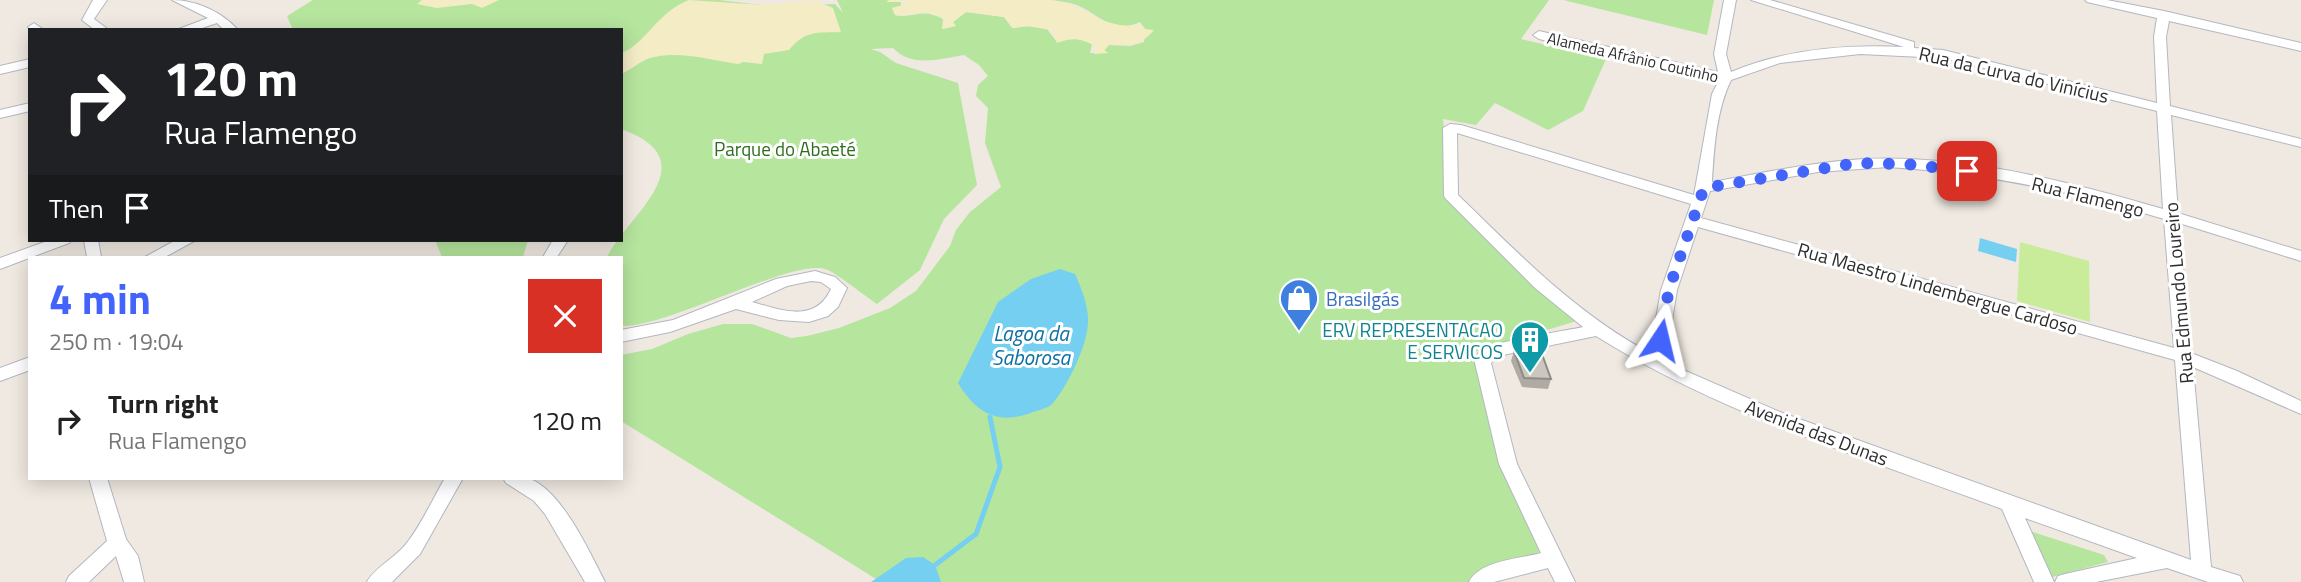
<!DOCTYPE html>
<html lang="en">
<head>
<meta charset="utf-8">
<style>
	body { margin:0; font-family:"Titillium Web",sans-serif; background:#f2f2f2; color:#222; height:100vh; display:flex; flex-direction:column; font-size:26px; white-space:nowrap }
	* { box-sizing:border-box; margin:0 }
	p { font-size:23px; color:#767676 }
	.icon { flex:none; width:38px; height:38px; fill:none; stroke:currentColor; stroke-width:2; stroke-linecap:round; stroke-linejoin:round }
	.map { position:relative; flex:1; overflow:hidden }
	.panel { position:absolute; left:28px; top:256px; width:595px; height:224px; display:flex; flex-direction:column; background:#fff; border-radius:0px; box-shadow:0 4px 18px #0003 }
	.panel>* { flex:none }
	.banner { position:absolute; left:28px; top:28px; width:595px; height:214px; border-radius:0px; box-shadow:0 4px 18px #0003; background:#202124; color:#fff; overflow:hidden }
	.pin { position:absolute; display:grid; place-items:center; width:60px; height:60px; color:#fff; margin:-30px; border-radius:14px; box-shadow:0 4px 10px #0006 }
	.me { position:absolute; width:77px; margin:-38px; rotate:10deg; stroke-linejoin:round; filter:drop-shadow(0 0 5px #0008) }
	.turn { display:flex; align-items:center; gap:24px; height:147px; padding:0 21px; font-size:32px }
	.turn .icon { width:91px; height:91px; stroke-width:2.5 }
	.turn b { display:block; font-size:49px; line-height:60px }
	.then { display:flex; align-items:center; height:66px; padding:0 21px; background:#0003; gap:14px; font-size:26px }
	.round { display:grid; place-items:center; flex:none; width:74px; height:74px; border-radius:0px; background:#f2f2f2 }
	.summary { display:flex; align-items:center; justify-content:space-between; height:119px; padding:0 21px }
	h1 { font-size:42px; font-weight:700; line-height:52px; color:#4264fb }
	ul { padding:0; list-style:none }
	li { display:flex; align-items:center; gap:21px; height:91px; padding:0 21px }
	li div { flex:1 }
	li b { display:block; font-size:26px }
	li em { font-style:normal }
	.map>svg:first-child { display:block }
	.green { fill:#b6e59e }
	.sand { fill:#f3ecc5 }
	.pitch { fill:#c9ec9a }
	.water { fill:#75cff0 }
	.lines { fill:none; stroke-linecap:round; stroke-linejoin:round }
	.stream { stroke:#75cff0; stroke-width:5 }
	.minor-casing { stroke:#b4b7c1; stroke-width:2 }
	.minor { fill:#fff; fill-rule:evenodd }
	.wall { fill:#afaba4 }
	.building { fill:#cbc7bf; stroke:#8e8b86; stroke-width:2 }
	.route { stroke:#4264fb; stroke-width:12; stroke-dasharray:0 21.6 }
	.labels { text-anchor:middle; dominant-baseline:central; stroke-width:6; stroke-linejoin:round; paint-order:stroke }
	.far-street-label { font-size:16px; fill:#2e2e2e; stroke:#fff }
	.street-label { font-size:19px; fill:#2e2e2e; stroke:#fff }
	.park-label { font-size:19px; fill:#2c6e1b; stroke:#fff }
	.shop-label { font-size:19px; fill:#366cbe; stroke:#fff; text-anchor:start }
	.culture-label { font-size:19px; fill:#0d838f; stroke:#fff; text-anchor:end }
	.water-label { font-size:21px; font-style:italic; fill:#0d6fa3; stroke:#fff }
</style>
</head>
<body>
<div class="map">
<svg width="2301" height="582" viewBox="0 0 2301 582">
	<rect width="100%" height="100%" fill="#efe9e1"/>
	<g class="green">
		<path d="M 313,0 L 719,0 L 771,6 L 835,4 L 843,13 L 837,0 L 901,0 L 901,6 L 892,8 L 895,15 C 916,19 919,7 943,19 L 943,29 L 955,26 L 953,22 L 966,12 L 1004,17 L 1012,28 L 1032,26 L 1047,29 L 1057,42 C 1070,37 1080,39 1092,44 L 1090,53 L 1107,53 L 1104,49 L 1108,45 L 1130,46 L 1144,42 L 1145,29 L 1140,22 C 1111,35 1099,14 1077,5 C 1068,2 1058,1 1049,0 L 1549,0 L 1521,39 L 1606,59 L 1583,111 L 1548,130 L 1495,103 L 1476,125 L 1443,119 L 1451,196 L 1583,319 L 1471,353 L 1539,552 L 1490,574 L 1480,582 L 881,582 L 621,421 L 621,355 L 652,349 L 688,334 L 723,324 L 752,324 L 791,338 L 807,336 L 839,328 L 890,308 L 916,291 L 950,246 L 956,230 L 970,212 L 1001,187 L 985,143 L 988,108 L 976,96 L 978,85 L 988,76 L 979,65 L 964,55 C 939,59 912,68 893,48 L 871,49 L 880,52 L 896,63 L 958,83 L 977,185 L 944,219 L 920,270 L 877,304 C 862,294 843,278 828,270 C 797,255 669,328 621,326 L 621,257 L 607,257 C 628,215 710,161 621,129 L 621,30 L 293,30 L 287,16 Z"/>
		<path d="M 1563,0 L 1714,0 L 1707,35 Z"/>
		<path d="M 435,240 L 528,240 L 523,257 L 442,257 Z"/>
		<path d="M 2030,531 L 2104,555 L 2108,562 L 2052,577 C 2044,571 2040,547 2027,534 Z"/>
	</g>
	<g class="sand">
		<path d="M 422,0 L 499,0 L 482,8 L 472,4 L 437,8 L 417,4 Z"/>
		<path d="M 689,0 L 764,5 L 820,0 L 819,2 L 833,8 L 841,32 C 815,33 806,30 789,50 L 764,54 L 762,64 L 743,62 L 738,64 C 711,60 677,50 650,58 C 640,61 631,70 621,74 L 621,53 C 644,46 657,12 689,0 Z"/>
		<path d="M 889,0 C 942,0 999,0 1051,0 C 1090,4 1097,30 1142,25 L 1145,29 L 1154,30 C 1138,49 1131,43 1109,45 L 1104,51 L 1109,53 L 1094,54 L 1096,47 C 1083,38 1072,37 1057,43 L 1051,30 L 1027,26 L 1013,28 L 1004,17 L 966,12 L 953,22 L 956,26 L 942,29 L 943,19 C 926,6 912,18 895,15 L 892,8 L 906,4 L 906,2 L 886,2 Z"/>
	</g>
	<path class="pitch" d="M 2020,242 L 2089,261 L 2090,322 L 2017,301 Z"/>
	<g class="water">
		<path d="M 1980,238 L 2017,249 L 2016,262 L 1978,251 Z"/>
		<path d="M 1060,269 L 1075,274 C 1083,292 1091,312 1087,331 C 1084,351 1066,389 1052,404 C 1048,408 1039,410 1033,412 C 998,426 976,413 958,383 L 998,302 L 1031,279 Z"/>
		<path d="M 923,557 L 935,565 L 941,582 L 871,582 L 906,558 Z"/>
	</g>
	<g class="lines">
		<path class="stream" d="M 935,565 L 976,534 L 1000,467 L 990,417"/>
		<g class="minor-casing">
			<g id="minor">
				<path d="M 93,0 L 107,0 L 94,19 L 109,30 L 95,30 L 82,20 Z"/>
				<path d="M 172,0 C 196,0 222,12 238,30 L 224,30 L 217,23 L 196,30 L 176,30 L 208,18 Z"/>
				<path d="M 1724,0 L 1736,0 L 1726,54 L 1731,72 C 1786,49 1845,44 1904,47 L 1751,0 L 1770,0 L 1914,42 L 1914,48 L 1943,50 L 2157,103 L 2154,37 L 2157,18 L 2087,2 L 2085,0 L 2107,0 L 2164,11 L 2301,43 L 2301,51 L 2169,21 L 2166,37 L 2170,106 L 2301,139 L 2301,147 L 2171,115 L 2178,213 L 2301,251 L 2301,261 L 2179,223 L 2191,353 L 2237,371 L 2301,401 L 2301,414 L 2193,367 L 2211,567 L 2240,576 L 2243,582 L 2208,582 L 2167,568 L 2096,582 L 2055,582 L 2058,576 L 2065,574 L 2137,558 L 2025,518 L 2054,582 L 2034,582 L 2002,509 C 1865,458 1720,414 1596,336 L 1498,356 L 1491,363 L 1517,464 L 1575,582 L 1555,582 L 1548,568 L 1494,582 L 1469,582 C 1480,560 1520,559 1541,553 L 1499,464 L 1475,363 C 1475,360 1477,355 1479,352 C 1488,342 1565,331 1583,327 L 1535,288 L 1446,199 L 1444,196 L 1443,128 L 1450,124 L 1461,125 L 1694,195 L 1712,94 L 1719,80 L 1539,39 L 1533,35 L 1539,31 L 1718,72 L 1714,54 ZM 1860,54 L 1943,58 L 2157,111 L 2163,209 C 2068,181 1965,155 1864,159 C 1813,162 1762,173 1712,182 C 1714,149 1716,111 1731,80 L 1780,63 ZM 1457,133 L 1691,204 L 1661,290 L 1650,353 C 1575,313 1518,253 1458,195 ZM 1888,167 C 1983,173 2073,191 2164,219 L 2174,348 L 1701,218 L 1710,191 L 1818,172 ZM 1698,227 L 2175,360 L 2191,560 L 1780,412 L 1665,362 L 1677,290 Z"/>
				<path d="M 34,23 L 44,30 L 30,30 L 28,27 Z"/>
				<path d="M 30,59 L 30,67 L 0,74 L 0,66 Z"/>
				<path d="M 30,103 L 30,111 L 0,118 L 0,110 Z"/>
				<path d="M 50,240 L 72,240 L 69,243 L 0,269 L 0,258 Z"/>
				<path d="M 84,240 L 98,240 L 101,257 L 87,257 Z"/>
				<path d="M 176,240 L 196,240 L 165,257 L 145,257 Z"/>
				<path d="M 553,240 L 568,240 L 557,257 L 543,257 Z"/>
				<path d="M 815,271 L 835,277 L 847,288 L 838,307 L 828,316 L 809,322 L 779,320 L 736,309 L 670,332 L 621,342 L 621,330 L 673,320 L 776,279 ZM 811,281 L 821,282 L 831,289 C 815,324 781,310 752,302 L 787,286 Z"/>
				<path d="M 30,357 L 30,370 L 0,381 L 0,368 Z"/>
				<path d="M 89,478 L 107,478 L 126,539 L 138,556 L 144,582 L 124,582 L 116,556 L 89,582 L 66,582 L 69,576 L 107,541 Z"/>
				<path d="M 445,478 L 463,478 L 420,554 L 392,582 L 367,582 C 373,569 396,557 406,544 C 422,524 432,500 445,478 Z"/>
				<path d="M 503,478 C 511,478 523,476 530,479 C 562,491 590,553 605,582 L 585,582 L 545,514 L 534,501 L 506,483 Z"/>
			</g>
		</g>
		<use href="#minor" class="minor"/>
	</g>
	<path class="wall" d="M 1514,351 L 1551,379 L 1548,389 L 1522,387 L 1511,361 Z"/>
	<path class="building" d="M 1539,346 L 1551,379 L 1524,378 L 1514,351 Z"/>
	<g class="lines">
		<path class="route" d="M 1660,340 L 1669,289 L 1704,188 L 1857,163 L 1906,164 L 1967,171"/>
	</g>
	<defs>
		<g id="shop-pin" transform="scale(2.0125)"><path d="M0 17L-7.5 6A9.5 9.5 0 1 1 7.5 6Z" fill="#3f7fe0" stroke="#fff"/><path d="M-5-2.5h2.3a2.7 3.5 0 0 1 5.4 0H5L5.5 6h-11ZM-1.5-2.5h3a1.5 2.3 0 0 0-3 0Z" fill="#fff"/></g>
		<g id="building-pin" transform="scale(2.0125)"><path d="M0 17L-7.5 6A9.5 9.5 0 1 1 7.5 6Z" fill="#0f9aa8" stroke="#fff"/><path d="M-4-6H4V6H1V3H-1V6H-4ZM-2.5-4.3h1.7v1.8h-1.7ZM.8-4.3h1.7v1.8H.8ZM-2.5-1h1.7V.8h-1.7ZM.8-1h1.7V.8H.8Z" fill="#fff"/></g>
	</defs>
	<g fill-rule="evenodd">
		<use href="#shop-pin" x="1299" y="298"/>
		<use href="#building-pin" x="1530" y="340"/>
	</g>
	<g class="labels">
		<g class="far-street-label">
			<text transform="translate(1633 57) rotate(13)">Alameda Afrânio Coutinho</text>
		</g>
		<g class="street-label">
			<text transform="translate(2014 74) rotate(13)">Rua da Curva do Vinícius</text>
			<text transform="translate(2088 196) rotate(14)">Rua Flamengo</text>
			<text transform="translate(1938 288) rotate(16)">Rua Maestro Lindembergue Cardoso</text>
			<text transform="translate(2178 293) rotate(-95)">Rua Edmundo Loureiro</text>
			<text transform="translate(1817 432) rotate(21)">Avenida das Dunas</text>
		</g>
		<g class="park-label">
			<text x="785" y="148">Parque do Abaeté</text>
		</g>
		<g class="shop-label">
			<text x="1326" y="298">Brasilgás</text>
		</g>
		<g class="culture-label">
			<text x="1503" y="329">ERV REPRESENTACAO<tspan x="1503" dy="22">E SERVICOS</tspan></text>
		</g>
		<g class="water-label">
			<text x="1031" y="333">Lagoa da<tspan x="1031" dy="24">Saborosa</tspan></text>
		</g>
	</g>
</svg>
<div class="pin" style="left:1967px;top:171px;background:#d93025"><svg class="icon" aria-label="arrive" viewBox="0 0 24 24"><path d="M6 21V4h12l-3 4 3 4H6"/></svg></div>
<svg class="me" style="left:1660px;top:340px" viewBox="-20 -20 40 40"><path d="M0-17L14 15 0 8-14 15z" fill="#4264fb" stroke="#fff" stroke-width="4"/></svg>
<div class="banner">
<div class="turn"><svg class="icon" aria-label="right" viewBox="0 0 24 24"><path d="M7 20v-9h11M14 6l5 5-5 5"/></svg><div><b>120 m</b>Rua Flamengo</div></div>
<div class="then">Then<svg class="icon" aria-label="arrive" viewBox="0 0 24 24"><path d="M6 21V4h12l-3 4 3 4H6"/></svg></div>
</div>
<section class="panel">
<div class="summary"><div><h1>4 min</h1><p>250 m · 19:04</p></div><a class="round" style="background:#d93025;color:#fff"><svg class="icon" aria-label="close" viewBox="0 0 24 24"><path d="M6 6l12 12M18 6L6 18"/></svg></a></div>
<ul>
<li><svg class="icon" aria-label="right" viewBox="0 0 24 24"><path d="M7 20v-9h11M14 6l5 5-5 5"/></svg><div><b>Turn right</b><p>Rua Flamengo</p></div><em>120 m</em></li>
</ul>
</section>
</div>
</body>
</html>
